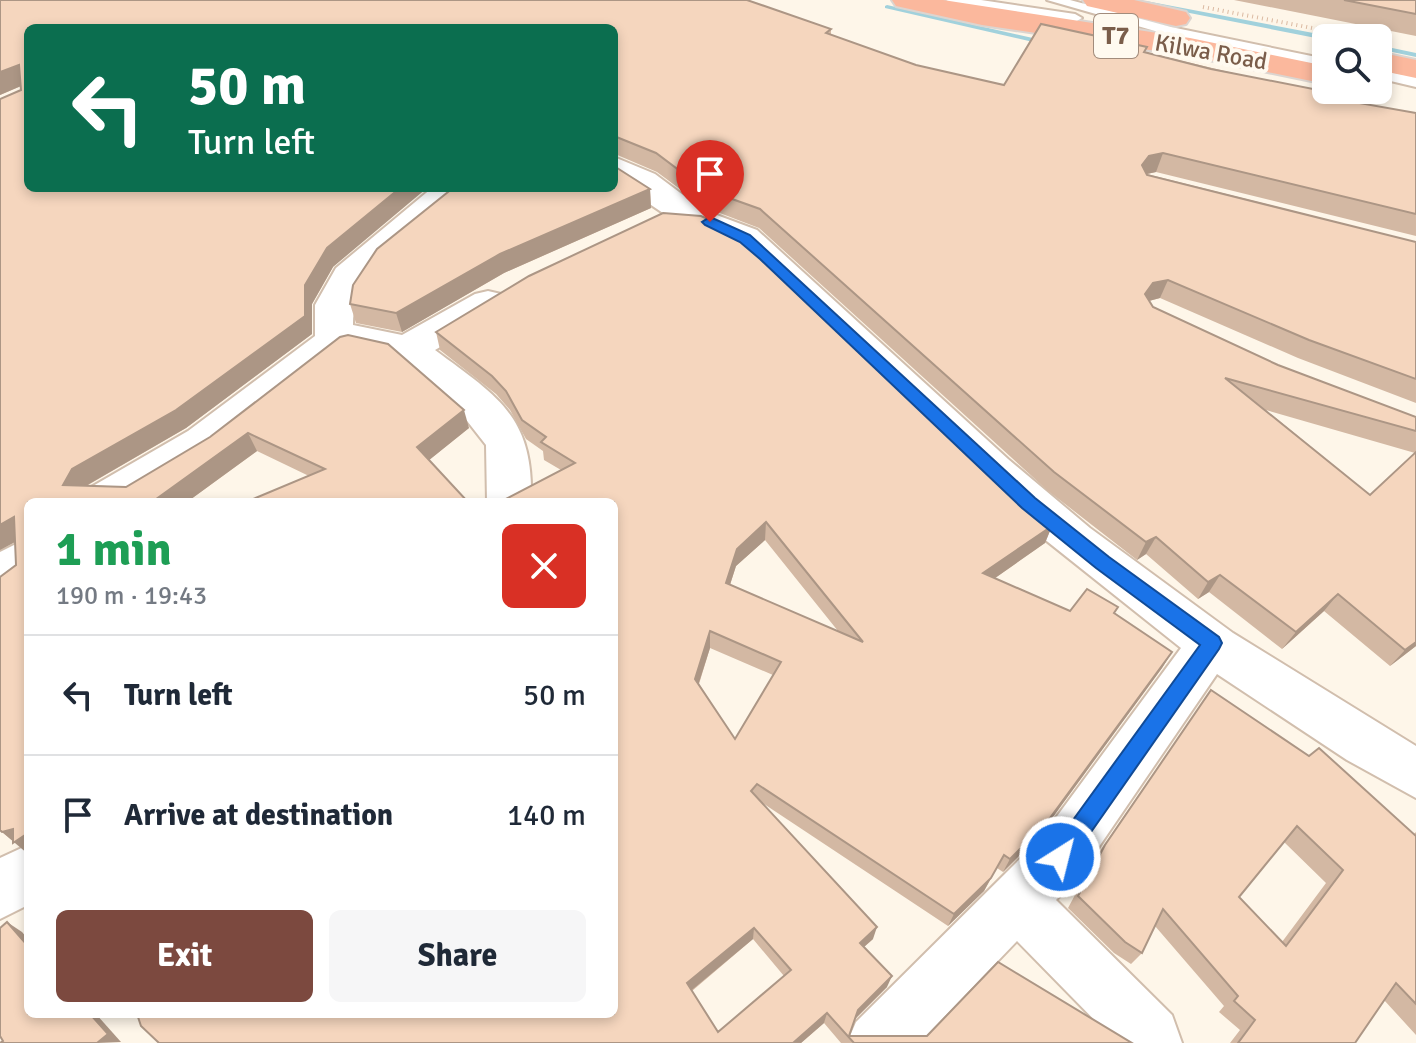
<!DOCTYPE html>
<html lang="en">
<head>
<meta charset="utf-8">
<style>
	body { margin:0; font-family:Signika,sans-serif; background:#f6f6f7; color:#1f2937; height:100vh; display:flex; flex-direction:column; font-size:30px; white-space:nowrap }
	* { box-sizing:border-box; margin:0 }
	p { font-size:26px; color:#747a83 }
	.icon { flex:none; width:44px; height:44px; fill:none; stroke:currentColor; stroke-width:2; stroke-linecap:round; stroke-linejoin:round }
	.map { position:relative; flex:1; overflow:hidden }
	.side { position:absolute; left:24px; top:498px; width:594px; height:520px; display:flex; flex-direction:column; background:#fff; border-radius:12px; box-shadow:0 4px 12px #0003 }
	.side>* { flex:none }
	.top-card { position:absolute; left:24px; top:24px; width:594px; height:168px; border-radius:12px; box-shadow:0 4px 12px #0003; background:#0b6e4f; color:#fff; overflow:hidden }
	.buttons { position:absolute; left:1312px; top:24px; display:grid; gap:16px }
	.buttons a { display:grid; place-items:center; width:80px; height:80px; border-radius:12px; background:#fff; box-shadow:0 4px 12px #0003; font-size:40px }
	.pin { position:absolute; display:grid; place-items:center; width:68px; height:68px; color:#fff; margin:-82px -34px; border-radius:50% 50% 50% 0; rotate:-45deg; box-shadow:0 0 8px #0007 }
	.pin .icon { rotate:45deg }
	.me { position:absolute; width:88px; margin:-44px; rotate:36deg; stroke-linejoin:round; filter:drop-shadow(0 0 6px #0008) }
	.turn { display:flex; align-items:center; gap:28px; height:168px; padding:0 32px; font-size:36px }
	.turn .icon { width:104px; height:104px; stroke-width:2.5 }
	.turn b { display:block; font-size:56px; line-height:68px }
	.round { display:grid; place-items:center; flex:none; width:84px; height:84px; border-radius:12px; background:#f6f6f7 }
	.summary { display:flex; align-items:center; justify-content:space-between; height:136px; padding:0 32px }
	h1 { font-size:48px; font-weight:700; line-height:60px; color:#1e9e55 }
	.button { display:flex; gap:16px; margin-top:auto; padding:16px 32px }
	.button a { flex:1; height:92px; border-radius:12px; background:#7c493f; color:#fff; font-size:32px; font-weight:700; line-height:92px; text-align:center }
	.button a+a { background:#f6f6f7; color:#1f2937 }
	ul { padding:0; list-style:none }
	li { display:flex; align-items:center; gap:24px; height:120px; padding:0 32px; border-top:2px solid #e0e1e3 }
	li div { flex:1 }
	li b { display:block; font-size:30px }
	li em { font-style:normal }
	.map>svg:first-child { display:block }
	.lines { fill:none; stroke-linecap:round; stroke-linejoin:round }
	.stream { fill:#a1d1dc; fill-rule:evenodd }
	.lane-casing { stroke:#d1bead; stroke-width:4 }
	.street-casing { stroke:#d1bead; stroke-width:4 }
	.highway-casing { stroke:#dcd5d0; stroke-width:4 }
	.path { stroke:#dbb9a1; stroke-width:4; stroke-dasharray:1 4; stroke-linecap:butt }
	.lane { fill:#fff; fill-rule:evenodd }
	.street { fill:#fff; fill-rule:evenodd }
	.highway { fill:#fbb89d; fill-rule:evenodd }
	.wall { fill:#d3b8a3; fill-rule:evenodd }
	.shaded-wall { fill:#ac9685 }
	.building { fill:#f5d6be; stroke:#ac9685; stroke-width:2; fill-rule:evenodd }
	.route { fill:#1a73e8; stroke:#114b97; stroke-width:2 }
	.labels { text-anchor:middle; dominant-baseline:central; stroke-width:8; stroke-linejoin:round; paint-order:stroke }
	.far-street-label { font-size:24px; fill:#7a5d4a; stroke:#fffaf0 }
	.shield { fill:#fffaf0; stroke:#a28c7c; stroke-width:2 }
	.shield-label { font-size:26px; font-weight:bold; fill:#7a5d4a }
</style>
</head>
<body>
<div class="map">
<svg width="1416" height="1043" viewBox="0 0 1416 1043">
	<rect width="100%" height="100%" fill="#fef6e9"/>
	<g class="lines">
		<g class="stream">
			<path d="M 1146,1 L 1329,36 L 1333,38 L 1326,38 L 1326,40 L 1144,4 L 1143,3 Z"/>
			<path d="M 887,5 L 1046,41 L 1050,43 L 1046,45 L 885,8 L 885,6 Z"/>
			<path d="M 1378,45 L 1416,53 L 1416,57 L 1378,49 Z"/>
		</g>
		<g class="lane-casing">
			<g id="lane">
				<path d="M 946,0 L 981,0 L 1075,14 L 1082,18 L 1075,22 L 953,4 Z"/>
				<path d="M 1047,0 L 1070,0 L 1171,27 L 1326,59 L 1326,67 L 1169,35 Z"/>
				<path d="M 1378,70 L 1416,77 L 1416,87 L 1378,78 Z"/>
			</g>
		</g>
		<g class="street-casing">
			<g id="street">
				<path d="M 614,157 L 655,174 L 703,210 L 757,230 L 1008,459 L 1090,528 L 1233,633 L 1416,746 L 1416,798 L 1347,760 L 1217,674 L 1079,876 L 1056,900 L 1172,1015 L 1182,1043 L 1117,1043 L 1017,941 L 919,1043 L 847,1043 L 856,1022 L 1041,838 L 1181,648 L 1014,515 L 733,246 L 702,231 L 665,224 L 660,217 L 663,213 L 614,180 Z"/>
				<path d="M 432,188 L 469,188 C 436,236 352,260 353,325 L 402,335 L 475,294 L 488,291 L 501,294 L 507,303 L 501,312 L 435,350 C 498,397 534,416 531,502 L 487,502 L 486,445 L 464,417 L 395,360 L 355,351 L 345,353 L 218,453 L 136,502 L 79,502 L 86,490 L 188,431 L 315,336 L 315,305 L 336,268 Z"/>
				<path d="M 28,538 L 28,582 L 16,591 L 0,597 L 0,552 Z"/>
				<path d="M 28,845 L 28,905 L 0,919 L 0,858 Z"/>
			</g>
		</g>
		<g class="highway-casing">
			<g id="highway">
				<path d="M 892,0 L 943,0 L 1190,38 L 1326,66 L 1326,84 L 1190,56 L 982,25 L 896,6 Z"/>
				<path d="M 1083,0 L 1134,0 L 1186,12 L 1190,18 L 1186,24 L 1176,26 L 1087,6 Z"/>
				<path d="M 1378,52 L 1416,60 L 1416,78 L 1378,70 Z"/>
			</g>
		</g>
		<path class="path" d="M 1203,7 L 1364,38"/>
		<use href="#lane" class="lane"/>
		<use href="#street" class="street"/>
		<use href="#highway" class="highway"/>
	</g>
	<g class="wall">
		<path d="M 0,0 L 831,29 L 831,35 L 916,65 L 1004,85 L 1145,52 L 1359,103 L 1416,113 L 1416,236 L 1156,172 L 1147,174 L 1416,242 L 1416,403 L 1298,358 L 1160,298 L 1149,301 L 1153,307 L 1416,431 L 1416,646 L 1390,666 L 1324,611 L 1282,649 L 1209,592 L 1198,599 L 1146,554 L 1137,560 L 1047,490 L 759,228 L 704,207 L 657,172 L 615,154 L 614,155 L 614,28 L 28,28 L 333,267 L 312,304 L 312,334 L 186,428 L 88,485 L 126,487 L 210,437 L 340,337 L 469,428 L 429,460 L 309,476 L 257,451 L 187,502 L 28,502 L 13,841 L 2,832 L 2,577 L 16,565 L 15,542 L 0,550 L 0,99 L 21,90 L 21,86 L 0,95 ZM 1266,410 L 1415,453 L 1370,495 Z"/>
		<path d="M 1234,0 L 1416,0 L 1416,36 Z"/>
		<path d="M 650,189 L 651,208 L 504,273 L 402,332 L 356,323 L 350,304 Z"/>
		<path d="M 436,332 L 1018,499 L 1052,526 L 1045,543 L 995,578 L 1070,611 L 1115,614 L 1172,652 L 1162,668 L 1039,836 L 1003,872 L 997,868 L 984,891 L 948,926 L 764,804 L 873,939 L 864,947 L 887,987 L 855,1019 L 849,1036 L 1132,1043 L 841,1043 L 824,1023 L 801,1043 L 159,1043 L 614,1014 L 561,470 L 544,460 L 543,451 L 526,439 L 510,410 L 496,394 L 440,350 ZM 765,540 L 838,631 L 730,585 L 736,566 ZM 710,648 L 773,675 L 735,739 L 699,684 ZM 753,939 L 784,976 L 718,1032 L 692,991 Z"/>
		<path d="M 1211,690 L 1414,834 L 1416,832 L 1416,1035 L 1384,1000 L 1355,1043 L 1230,1043 L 1240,1030 L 1219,1012 L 1224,1006 L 1155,926 L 1142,953 L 1131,964 L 1114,953 L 1068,908 L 1095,858 ZM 1284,842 L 1326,883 L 1282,942 L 1239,897 Z"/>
	</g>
	<g class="shaded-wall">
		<path d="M 19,65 L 28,83 L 0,95 L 0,72 Z"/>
		<path d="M 1163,153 L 1156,172 L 1142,175 L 1142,165 L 1149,156 Z"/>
		<path d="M 400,188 L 427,188 L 333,267 L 312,304 L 312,334 L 186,428 L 84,487 L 63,485 L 72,469 L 305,285 L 327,248 Z"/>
		<path d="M 650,189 L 651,208 L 504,273 L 402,332 L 396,313 L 500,254 Z"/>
		<path d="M 1168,280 L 1160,298 L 1145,302 L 1145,294 L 1153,283 Z"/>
		<path d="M 464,410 L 469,428 L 423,465 L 417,447 Z"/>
		<path d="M 248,433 L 257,451 L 187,502 L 152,502 Z"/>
		<path d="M 14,517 L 28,535 L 0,550 L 0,525 Z"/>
		<path d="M 766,522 L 765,540 L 736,566 L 725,600 L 726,583 L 737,549 Z"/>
		<path d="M 1052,526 L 1045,543 L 978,590 L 983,573 Z"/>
		<path d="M 1156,537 L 1146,554 L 1137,560 L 1146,542 Z"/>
		<path d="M 1220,575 L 1209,592 L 1198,599 L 1208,582 Z"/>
		<path d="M 1338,594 L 1324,611 L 1282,649 L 1296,632 Z"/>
		<path d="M 710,631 L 710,648 L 695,695 L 695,679 Z"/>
		<path d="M 1416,642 L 1416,646 L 1390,666 L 1405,650 Z"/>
		<path d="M 1172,652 L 1162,668 L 1039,836 L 1003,872 L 1010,859 Z"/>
		<path d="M 13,829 L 28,833 L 28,854 L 2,832 Z"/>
		<path d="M 991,878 L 984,891 L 948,926 L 954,914 Z"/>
		<path d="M 7,922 L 22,932 L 28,939 L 28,946 Z"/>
		<path d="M 877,927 L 873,939 L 856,954 L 860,943 Z"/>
		<path d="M 754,928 L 753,939 L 687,994 L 687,983 Z"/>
		<path d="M 892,976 L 887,987 L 854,1020 L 858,1010 Z"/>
		<path d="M 827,1013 L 824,1023 L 801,1043 L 793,1043 Z"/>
		<path d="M 90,1014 L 96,1014 L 121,1042 L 97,1043 Z"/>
	</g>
	<g class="building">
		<path d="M 0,0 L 747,0 L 831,29 L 826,33 L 916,65 L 1004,85 L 1041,24 L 1147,47 L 1144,52 L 1211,69 L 1359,98 L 1359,103 L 1416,113 L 1416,214 L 1163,153 L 1149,156 L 1142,165 L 1147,175 L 1416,242 L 1416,379 L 1309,340 L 1168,280 L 1153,283 L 1145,294 L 1153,307 L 1278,365 L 1416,417 L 1416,431 L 1225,378 L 1370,495 L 1416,452 L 1416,642 L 1405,650 L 1338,594 L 1296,632 L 1220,575 L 1208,582 L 1156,537 L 1146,542 L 1054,472 L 760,209 L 704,189 L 656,153 L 614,136 L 614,28 L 28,28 L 28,188 L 400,188 L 327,248 L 305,285 L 305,316 L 176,410 L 72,469 L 63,485 L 126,487 L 210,437 L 340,337 L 348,335 L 388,344 L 464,410 L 417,447 L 468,502 L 246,502 L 325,469 L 248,433 L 152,502 L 28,502 L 28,833 L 13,843 L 13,829 L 2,832 L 0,830 L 0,577 L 16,565 L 14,517 L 0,525 L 0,99 L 21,90 L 19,65 L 0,72 Z"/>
		<path d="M 1344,0 L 1416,0 L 1416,14 Z"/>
		<path d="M 614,166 L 650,189 L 500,254 L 396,313 L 350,304 L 353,285 L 377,249 L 453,188 L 614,188 Z"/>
		<path d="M 663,213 L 701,216 L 732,230 L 1018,499 L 1052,526 L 983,573 L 1070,611 L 1087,589 L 1118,607 L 1114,613 L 1172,652 L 1047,822 L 1010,859 L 1004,855 L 991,878 L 954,914 L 757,784 L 751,791 L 877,927 L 860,943 L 892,976 L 858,1010 L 849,1036 L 927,1036 L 998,962 L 1132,1043 L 854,1043 L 827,1013 L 793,1043 L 159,1043 L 141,1026 L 137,1014 L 614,1014 L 614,502 L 500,502 L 575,463 L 541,442 L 546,437 L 522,420 L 506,391 L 492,376 L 436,332 L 529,276 ZM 766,522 L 863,642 L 726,583 L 737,549 ZM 710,631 L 781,662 L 735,739 L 695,679 ZM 754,928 L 791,970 L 718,1032 L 687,983 Z"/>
		<path d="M 1211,690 L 1309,756 L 1319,748 L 1416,836 L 1416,1004 L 1396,983 L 1355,1043 L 1238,1043 L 1255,1020 L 1234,1001 L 1238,996 L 1163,909 L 1142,953 L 1125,942 L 1078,896 L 1105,845 ZM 1297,826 L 1343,870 L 1286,946 L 1239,897 Z"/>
		<path d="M 7,922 L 28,946 L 28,1014 L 90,1014 L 108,1034 L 97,1043 L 0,1043 L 3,1041 L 0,1036 L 0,928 Z"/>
	</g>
	<path class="route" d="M 710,217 L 750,235 L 1035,498 L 1109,557 L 1219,637 L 1222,643 L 1219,649 L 1068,865 L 1060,868 L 1052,865 L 1049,857 L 1052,849 L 1200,645 L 1096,568 L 1022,508 L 760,259 L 740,242 L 705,225 L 702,222 Z"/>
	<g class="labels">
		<g class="far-street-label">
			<text transform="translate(1211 52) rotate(10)">Kilwa Road</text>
		</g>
		<rect class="shield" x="1094" y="14" width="44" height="44" rx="6"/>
		<g class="shield-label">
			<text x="1116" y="36">T7</text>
		</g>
	</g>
</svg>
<div class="buttons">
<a><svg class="icon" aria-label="search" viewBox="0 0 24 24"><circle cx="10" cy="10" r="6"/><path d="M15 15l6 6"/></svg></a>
</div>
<div class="pin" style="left:710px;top:222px;background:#d93025"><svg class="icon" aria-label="arrive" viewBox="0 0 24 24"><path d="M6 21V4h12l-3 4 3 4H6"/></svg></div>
<svg class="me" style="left:1060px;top:857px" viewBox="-20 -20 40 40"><circle r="17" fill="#1a73e8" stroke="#fff" stroke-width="3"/><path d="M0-11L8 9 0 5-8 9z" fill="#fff"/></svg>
<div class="top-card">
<div class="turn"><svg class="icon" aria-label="left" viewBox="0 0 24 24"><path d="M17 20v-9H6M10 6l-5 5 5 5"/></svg><div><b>50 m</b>Turn left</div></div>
</div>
<section class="side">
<div class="summary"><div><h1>1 min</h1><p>190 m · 19:43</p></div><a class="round" style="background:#d93025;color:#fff"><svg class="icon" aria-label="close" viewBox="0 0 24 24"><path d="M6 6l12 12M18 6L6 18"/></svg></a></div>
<ul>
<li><svg class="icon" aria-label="left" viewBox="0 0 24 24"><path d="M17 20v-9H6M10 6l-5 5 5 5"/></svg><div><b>Turn left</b></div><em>50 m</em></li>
<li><svg class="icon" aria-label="arrive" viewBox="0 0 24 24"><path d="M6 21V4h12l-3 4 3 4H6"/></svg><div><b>Arrive at destination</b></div><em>140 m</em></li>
</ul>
<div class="button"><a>Exit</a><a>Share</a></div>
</section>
</div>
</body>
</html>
